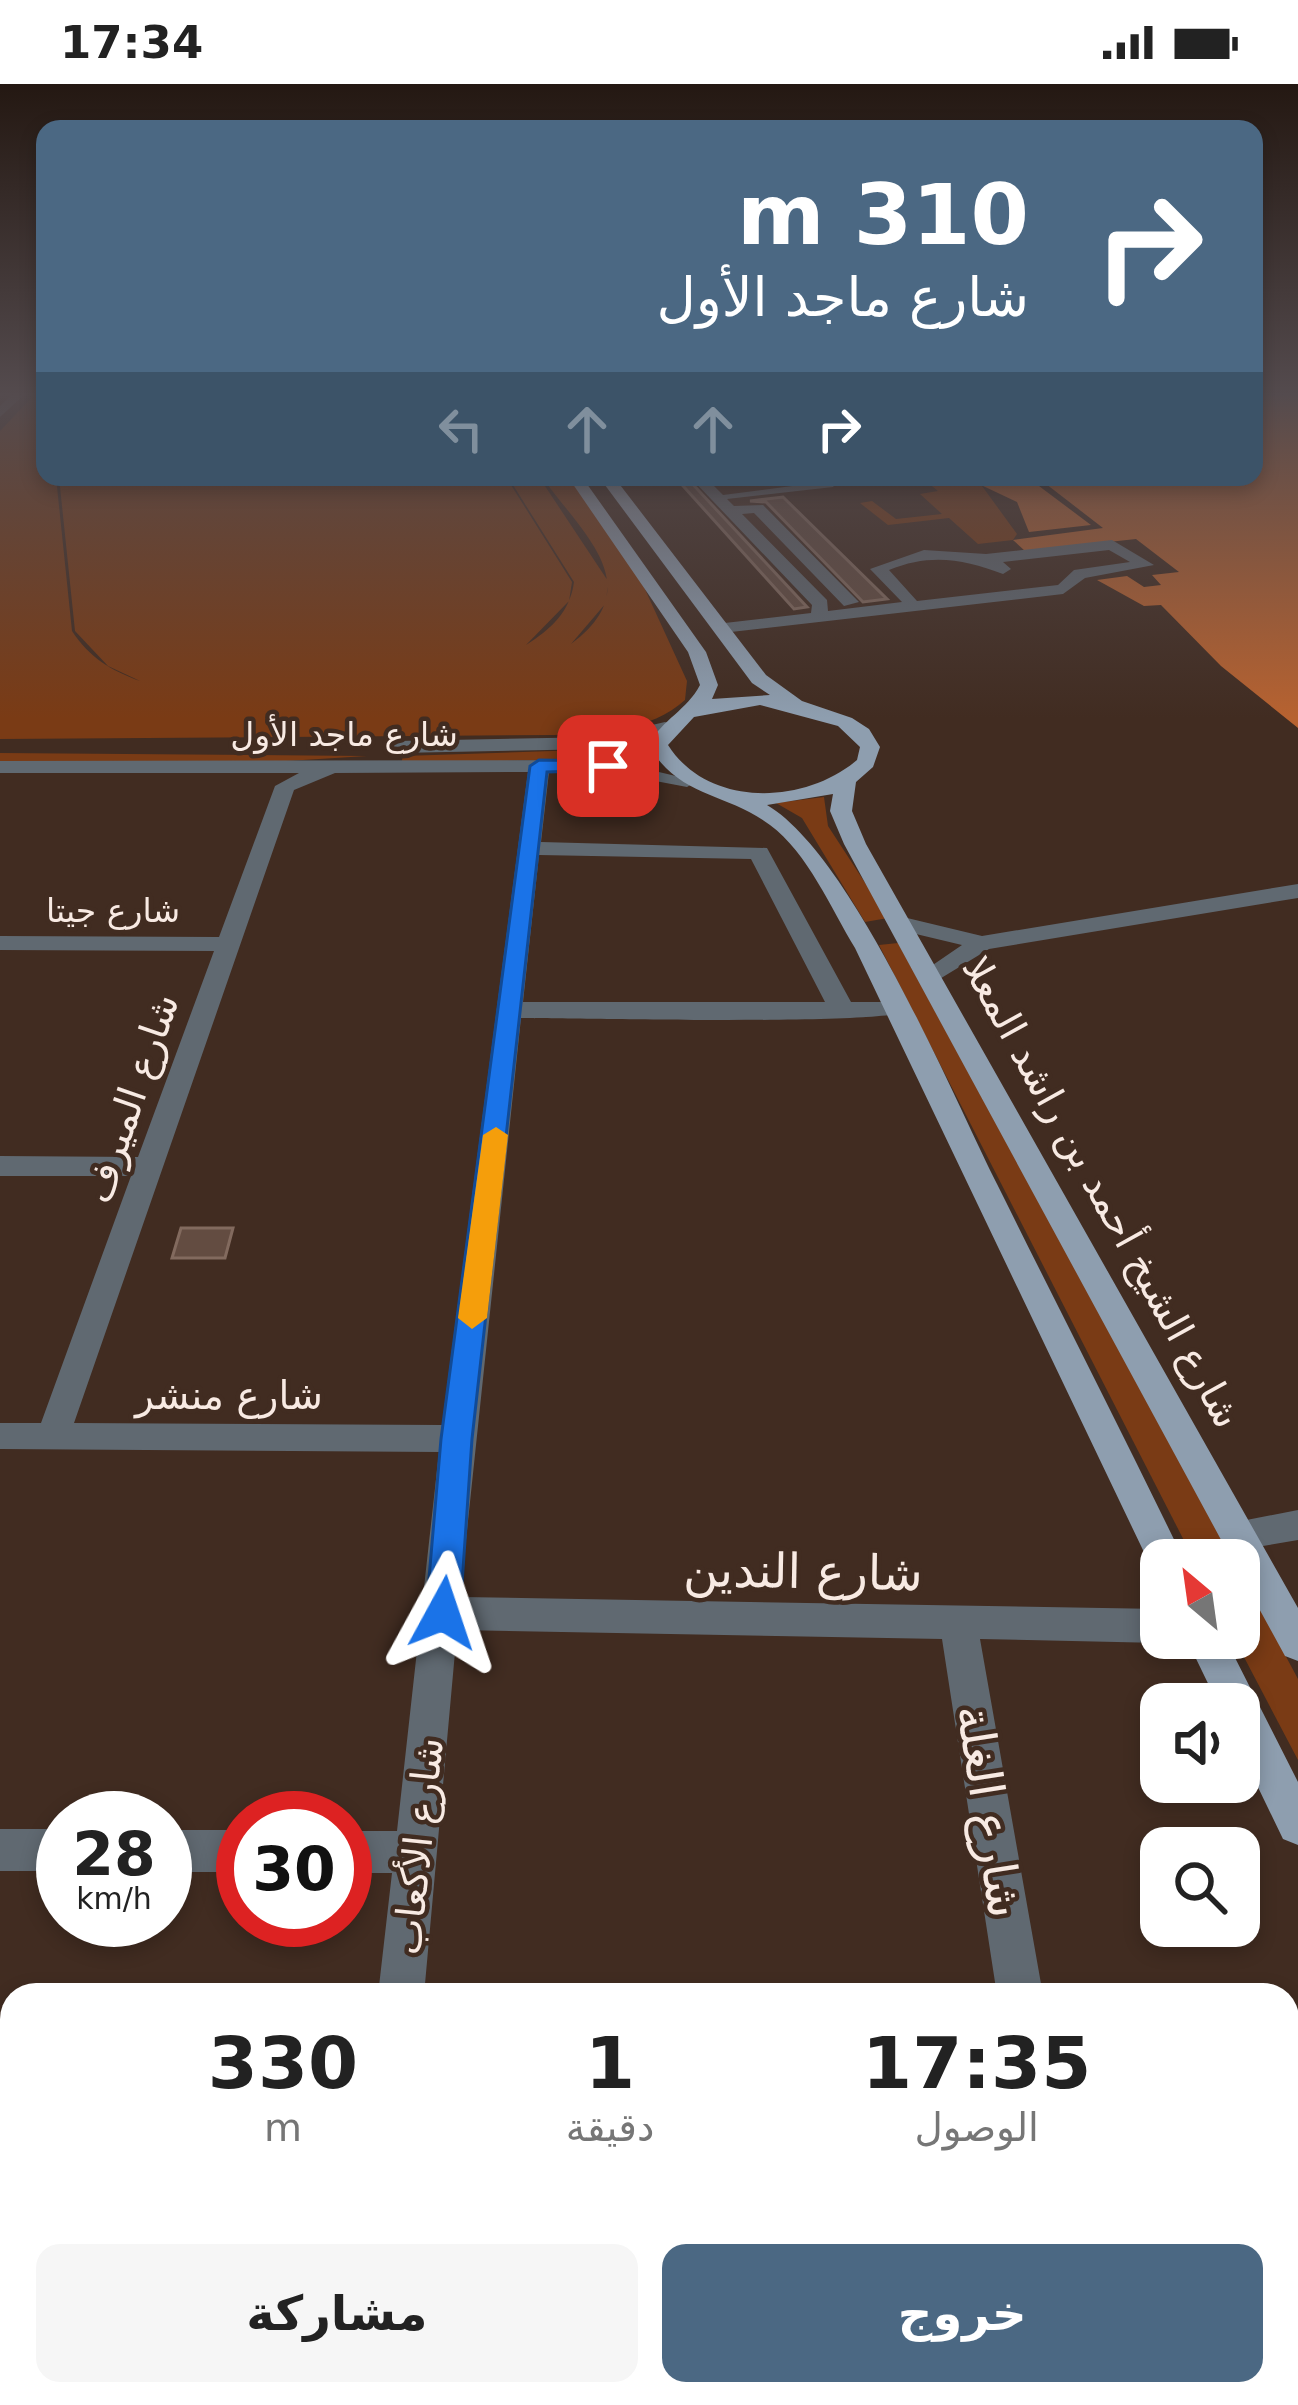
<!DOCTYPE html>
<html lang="ar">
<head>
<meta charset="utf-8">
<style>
	body { margin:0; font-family:"DejaVu Sans","Noto Naskh Arabic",sans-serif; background:#f6f6f6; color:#222; direction:rtl; height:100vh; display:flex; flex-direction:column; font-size:45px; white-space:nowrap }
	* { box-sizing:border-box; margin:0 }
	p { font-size:39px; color:#767676 }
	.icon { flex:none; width:66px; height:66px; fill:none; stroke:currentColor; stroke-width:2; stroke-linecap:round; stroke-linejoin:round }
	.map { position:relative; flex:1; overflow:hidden; direction:ltr }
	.panel { position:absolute; left:0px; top:1899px; width:1299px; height:423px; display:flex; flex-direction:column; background:#fff; border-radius:36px 36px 0 0; box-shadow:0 6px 18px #0003; direction:rtl }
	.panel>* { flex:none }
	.banner { position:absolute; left:36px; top:36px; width:1227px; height:366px; border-radius:24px; box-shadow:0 6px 18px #0003; direction:rtl; background:#4b6883; color:#fff; overflow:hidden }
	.needle { width:78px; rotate:331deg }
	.controls { position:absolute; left:1140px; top:1455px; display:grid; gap:24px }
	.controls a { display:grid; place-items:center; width:120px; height:120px; border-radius:24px; background:#fff; box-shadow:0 6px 18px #0003; font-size:60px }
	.speed { position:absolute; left:36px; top:1707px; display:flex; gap:24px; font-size:60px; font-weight:700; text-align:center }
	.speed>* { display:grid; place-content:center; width:156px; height:156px; border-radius:50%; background:#fff; box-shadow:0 6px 18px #0003; line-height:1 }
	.speed small { font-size:30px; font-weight:400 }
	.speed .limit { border:18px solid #d22; background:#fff; color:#111 }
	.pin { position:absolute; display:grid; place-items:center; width:102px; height:102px; color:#fff; margin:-51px; border-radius:24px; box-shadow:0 6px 18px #0006 }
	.me { position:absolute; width:132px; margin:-66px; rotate:5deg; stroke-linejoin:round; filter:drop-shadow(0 0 9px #0008) }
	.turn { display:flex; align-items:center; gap:42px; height:252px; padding:0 36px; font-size:54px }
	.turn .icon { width:156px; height:156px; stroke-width:2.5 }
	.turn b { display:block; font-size:84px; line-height:102px }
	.lanes { display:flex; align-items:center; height:114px; padding:0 36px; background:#0003; justify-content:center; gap:60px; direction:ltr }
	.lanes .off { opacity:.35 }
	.eta { display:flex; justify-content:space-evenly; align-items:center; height:204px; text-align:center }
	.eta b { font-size:72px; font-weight:700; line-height:84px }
	.cta { display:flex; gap:24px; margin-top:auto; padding:24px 36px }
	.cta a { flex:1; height:138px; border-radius:24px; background:#4b6883; color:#fff; font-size:48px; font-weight:700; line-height:138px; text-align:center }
	.cta a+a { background:#f6f6f6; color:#222 }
	.status { display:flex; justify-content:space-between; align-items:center; height:84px; padding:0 60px; background:#fff; direction:ltr }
	.status svg { height:33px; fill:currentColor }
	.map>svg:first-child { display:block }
	.green { fill:#7a3b15 }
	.water { fill:#b76230 }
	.building { fill:#634c41; stroke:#826a5e; stroke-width:3 }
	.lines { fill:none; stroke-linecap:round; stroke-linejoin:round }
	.minor { fill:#606971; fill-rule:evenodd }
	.major { fill:#8e9eaf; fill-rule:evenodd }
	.route { fill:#1a73e8; stroke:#114b97; stroke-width:3 }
	.slow { fill:#f59e0b }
	.labels { text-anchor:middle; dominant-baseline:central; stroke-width:9; stroke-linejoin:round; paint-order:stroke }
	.far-street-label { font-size:33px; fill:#f8eae3; stroke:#412c21 }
	.street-label { font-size:39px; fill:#f8eae3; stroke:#412c21 }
	.near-street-label { font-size:48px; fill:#f8eae3; stroke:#412c21 }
</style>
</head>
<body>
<div class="status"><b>17:34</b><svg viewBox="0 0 49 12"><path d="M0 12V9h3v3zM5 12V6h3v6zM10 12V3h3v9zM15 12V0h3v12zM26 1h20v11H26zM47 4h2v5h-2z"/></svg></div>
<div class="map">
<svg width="1298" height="2321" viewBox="0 0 1298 2321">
	<rect width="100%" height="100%" fill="#412c21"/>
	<g class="green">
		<path d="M 36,309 L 45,309 L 45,393 L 56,393 L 72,547 C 90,574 110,586 140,597 L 108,582 L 75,547 L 59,393 L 506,393 L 572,498 L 569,517 L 526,561 C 551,545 570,528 574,498 L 508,393 L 539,393 L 608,497 L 606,519 L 571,560 C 649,502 584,452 542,393 L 569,393 L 627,466 L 687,597 L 685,616 C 650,648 600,647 555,651 L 0,655 L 0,347 Z"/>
		<path d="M 921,393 L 991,394 L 982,402 L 1017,450 L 1013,456 L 978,460 L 949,434 L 888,441 L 860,419 L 872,417 L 896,435 L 942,430 L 920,410 L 938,407 Z"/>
		<path d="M 650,659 L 651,678 L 637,673 L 401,680 L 403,672 L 612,665 Z"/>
		<path d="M 0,669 L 367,672 L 271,678 L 0,677 Z"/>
		<path d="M 824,713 L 828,742 L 888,834 L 865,838 L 802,734 L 776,719 Z"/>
		<path d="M 898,859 L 1234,1476 L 1194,1476 L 879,861 Z"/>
		<path d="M 1239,1485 L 1298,1595 L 1298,1676 L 1234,1554 L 1239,1554 Z"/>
	</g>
	<g class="water">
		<path d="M 1254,309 L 1298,309 L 1298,644 L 1221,582 L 1161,521 L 1144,522 L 1097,496 L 1127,492 L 1144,503 L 1161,501 L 1152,491 L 1179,488 L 1136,455 L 1025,467 L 1013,456 L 1103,444 L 1037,393 L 1254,393 Z"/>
		<path d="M 990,393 L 1027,393 L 1091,441 L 1029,448 L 1017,418 L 981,401 Z"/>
	</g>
	<g class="building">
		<path d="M 675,393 L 686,393 L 807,523 L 794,525 Z"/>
		<path d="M 783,413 L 887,515 L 863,518 L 766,418 L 750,417 Z"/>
		<path d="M 181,1144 L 233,1144 L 225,1174 L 172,1174 Z"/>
	</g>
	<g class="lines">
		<g class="minor">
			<path d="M 13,309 L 26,309 L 0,333 L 0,322 Z"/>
			<path d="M 690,393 L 705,393 L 723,411 L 838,396 L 833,403 L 727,415 L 734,422 L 763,421 L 859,518 L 844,522 L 754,429 L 742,430 L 827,516 L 828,527 L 902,518 L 870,485 L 924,466 L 986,470 L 1112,456 L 1154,481 L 1085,494 L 1063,510 L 722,549 L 713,544 L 716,540 L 811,529 L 812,521 ZM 1109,466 L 1130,478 L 1074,486 L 1058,501 L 917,517 L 889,486 C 930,469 964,475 1003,490 L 1011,485 L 1003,478 Z"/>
			<path d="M 665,638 L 672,640 L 672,648 L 600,665 L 397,669 L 387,663 L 397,657 L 600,653 Z"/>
			<path d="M 608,676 L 697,697 L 687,703 L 608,688 L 549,688 L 541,758 L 767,764 L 851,918 L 897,918 L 910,926 C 892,942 571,934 521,934 L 460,1513 L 1161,1525 L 1161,1554 L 1174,1554 L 1161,1559 L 980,1555 L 1043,1911 L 997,1911 L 942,1555 L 457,1546 L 424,1911 L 378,1911 L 392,1789 L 345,1789 L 345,1747 L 397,1747 L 439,1368 L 0,1365 L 0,1339 L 41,1339 L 131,1092 L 0,1092 L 0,1072 L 138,1073 L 214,867 L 0,866 L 0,852 L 219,853 L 275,702 L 299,689 L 0,689 L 0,677 ZM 528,688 L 442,1341 L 74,1339 L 294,706 L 335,689 ZM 539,771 L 751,775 L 825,918 L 523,918 Z"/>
			<path d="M 1298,800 L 1298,814 L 989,865 L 933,899 L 924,897 L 924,887 L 962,861 L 895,845 L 891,840 L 903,833 L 982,852 Z"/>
			<path d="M 1298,1426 L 1298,1456 L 1239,1466 L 1226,1462 L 1221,1451 L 1226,1440 Z"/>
			<rect x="0" y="1745" width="63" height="42"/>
			<rect x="165" y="1746" width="78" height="42"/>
			<path d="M 329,2310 L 383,2310 L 382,2321 L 328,2321 Z"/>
			<path d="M 1059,2310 L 1113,2310 L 1115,2321 L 1061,2321 Z"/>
		</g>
		<g class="major">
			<path d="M 568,393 L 582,393 L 706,568 L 718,601 L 712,615 L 770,611 L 752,599 L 599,393 L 614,393 L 766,591 L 802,617 L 852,634 L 869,645 L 880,663 L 873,683 L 856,698 L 852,727 L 866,760 L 1298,1524 L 1298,1577 L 1285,1572 L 1239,1488 L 1239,1476 L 1232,1476 L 844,760 L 830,727 L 833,710 L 767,721 C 852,771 950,1006 997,1100 C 1059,1225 1123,1350 1184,1476 L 1161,1476 L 1161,1490 L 1153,1487 L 855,864 C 831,825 808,769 770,741 C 724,707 681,715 648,661 C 663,635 687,626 700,601 L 688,568 ZM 760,621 L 838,642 L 860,663 L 857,676 C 804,721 708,724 668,661 L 694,633 Z"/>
			<path d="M 1186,1554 L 1225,1554 L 1298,1698 L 1298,1761 L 1283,1755 L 1239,1664 L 1239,1620 L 1218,1620 Z"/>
		</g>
	</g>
	<linearGradient id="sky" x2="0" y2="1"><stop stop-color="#241812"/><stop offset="0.49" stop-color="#544b4e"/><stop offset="1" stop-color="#544b4e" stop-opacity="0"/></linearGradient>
	<rect width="1298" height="634" fill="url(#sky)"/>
	<path class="route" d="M 608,677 L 615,679 L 615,686 L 547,688 L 472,1355 L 460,1529 L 455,1540 L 443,1544 L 431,1540 L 426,1529 L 441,1355 L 530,682 L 539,676 Z"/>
	<path class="slow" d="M 496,1043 L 508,1051 L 487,1234 L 472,1245 L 458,1234 L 483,1051 Z"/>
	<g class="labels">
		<g class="far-street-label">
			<text x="344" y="650">شارع ماجد الأول</text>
			<text x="113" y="826">شارع جيتا</text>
		</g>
		<g class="street-label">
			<text transform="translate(131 1014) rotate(-71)">شارع الميرف</text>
			<text transform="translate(1102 1108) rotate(61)">شارع الشيخ أحمد بن راشد المعلا</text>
			<text x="229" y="1311">شارع منشر</text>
			<text transform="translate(418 1762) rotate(-84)">شارع الأكعاب</text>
		</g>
		<g class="near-street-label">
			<text transform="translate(803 1487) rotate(1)">شارع الندين</text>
			<text transform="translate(990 1727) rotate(81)">شارع الغلة</text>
		</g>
	</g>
</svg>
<div class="controls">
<a><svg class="needle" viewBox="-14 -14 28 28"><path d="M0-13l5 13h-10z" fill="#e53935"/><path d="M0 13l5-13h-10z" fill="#767676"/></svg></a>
<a><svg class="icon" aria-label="sound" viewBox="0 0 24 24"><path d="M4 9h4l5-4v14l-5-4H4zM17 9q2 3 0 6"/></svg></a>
<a><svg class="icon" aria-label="search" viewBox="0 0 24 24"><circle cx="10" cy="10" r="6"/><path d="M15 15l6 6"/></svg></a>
</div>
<div class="speed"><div>28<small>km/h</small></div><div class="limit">30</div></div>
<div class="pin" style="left:608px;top:682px;background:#d93025"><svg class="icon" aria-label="arrive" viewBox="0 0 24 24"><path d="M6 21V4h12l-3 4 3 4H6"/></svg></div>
<svg class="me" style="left:443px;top:1529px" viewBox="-20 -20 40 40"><path d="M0-17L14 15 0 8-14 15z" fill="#1a73e8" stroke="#fff" stroke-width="4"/></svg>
<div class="banner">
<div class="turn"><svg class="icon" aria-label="right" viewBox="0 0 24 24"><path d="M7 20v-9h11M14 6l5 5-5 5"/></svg><div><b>310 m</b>شارع ماجد الأول</div></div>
<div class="lanes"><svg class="icon off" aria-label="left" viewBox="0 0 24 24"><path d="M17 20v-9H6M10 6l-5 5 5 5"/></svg><svg class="icon off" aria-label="ahead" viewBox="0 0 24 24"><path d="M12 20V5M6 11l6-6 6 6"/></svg><svg class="icon off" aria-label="ahead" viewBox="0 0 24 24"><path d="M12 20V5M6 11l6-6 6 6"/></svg><svg class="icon" aria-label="right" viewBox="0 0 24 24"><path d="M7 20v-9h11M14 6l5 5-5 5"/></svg></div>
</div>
<section class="panel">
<div class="eta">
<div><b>17:35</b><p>الوصول</p></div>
<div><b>1</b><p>دقيقة</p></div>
<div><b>330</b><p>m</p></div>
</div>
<div class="cta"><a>خروج</a><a>مشاركة</a></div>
</section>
</div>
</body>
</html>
